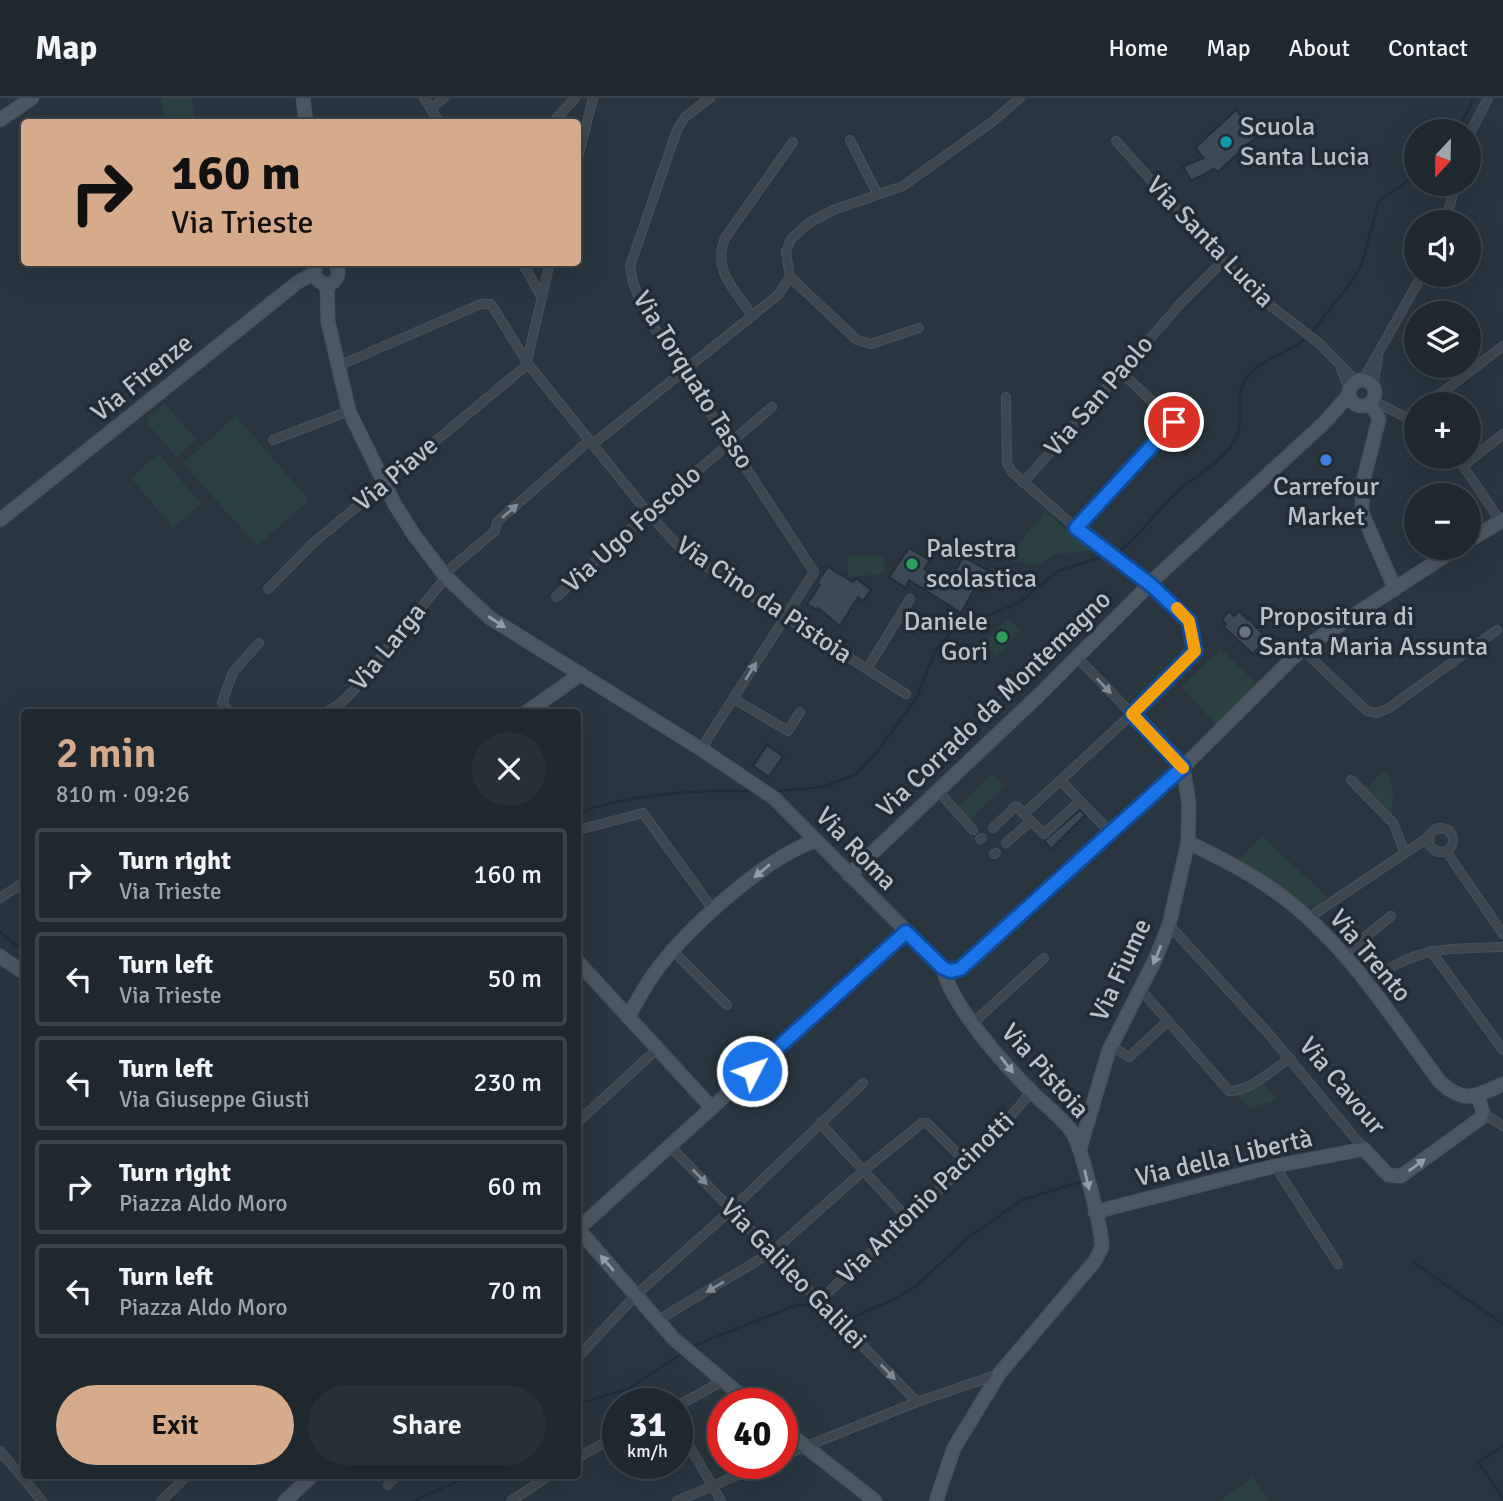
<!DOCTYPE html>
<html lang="en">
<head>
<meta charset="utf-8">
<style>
	body { margin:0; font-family:Signika,sans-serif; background:#273037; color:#f1f3f6; height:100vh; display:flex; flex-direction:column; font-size:26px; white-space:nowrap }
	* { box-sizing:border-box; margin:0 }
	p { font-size:23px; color:#a1a6aa }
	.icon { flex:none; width:38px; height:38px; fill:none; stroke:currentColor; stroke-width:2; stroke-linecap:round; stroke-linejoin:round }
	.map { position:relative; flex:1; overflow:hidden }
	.side { position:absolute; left:21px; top:611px; width:560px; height:770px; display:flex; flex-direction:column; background:#1f282f; border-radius:7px; box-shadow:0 7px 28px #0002,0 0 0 2px #3c444b }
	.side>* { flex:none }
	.guide { position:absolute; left:21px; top:21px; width:560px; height:147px; border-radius:7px; box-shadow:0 7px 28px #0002,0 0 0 2px #3c444b; background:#d6ab8b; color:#111; overflow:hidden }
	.needle { width:46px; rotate:202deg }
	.controls { position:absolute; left:1404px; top:21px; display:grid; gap:14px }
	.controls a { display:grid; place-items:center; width:77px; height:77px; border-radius:50%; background:#1f282f; box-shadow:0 7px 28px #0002,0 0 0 2px #3c444b; font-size:35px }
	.speed { position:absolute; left:602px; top:1290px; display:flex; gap:14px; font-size:35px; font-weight:700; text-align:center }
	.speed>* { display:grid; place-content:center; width:91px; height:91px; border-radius:50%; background:#1f282f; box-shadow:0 7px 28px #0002,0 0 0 2px #3c444b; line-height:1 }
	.speed small { font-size:18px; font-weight:400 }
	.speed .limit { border:10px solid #d22; background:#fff; color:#111 }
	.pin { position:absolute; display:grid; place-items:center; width:60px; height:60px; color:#fff; margin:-30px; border:4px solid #fff; border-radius:50%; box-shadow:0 2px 7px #0007 }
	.me { position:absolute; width:77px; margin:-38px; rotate:49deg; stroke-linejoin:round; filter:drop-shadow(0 0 5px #0008) }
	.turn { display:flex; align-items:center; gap:24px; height:147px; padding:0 35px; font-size:32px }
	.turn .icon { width:91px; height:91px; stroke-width:2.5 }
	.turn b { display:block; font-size:49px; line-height:60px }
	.round { display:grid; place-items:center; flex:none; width:74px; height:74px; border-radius:37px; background:#273037 }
	.headline { display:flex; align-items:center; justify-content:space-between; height:119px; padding:0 35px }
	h1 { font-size:42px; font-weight:600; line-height:52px; color:#d6ab8b }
	.action { display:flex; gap:14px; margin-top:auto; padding:14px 35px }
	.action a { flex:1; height:80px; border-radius:42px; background:#d6ab8b; color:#111; font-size:28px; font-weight:600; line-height:80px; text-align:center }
	.action a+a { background:#273037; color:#f1f3f6 }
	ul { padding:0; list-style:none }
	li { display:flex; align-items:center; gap:21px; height:94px; margin:0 14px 10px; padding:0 21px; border:4px solid #3c444b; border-radius:7px }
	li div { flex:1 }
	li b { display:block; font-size:26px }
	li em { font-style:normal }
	header { display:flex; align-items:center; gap:42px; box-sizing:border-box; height:98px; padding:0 35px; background:#1f282f; border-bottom:2px solid #3c444b }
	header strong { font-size:33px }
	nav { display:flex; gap:38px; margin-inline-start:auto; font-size:24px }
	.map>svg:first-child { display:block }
	.green { fill:#2b4040 }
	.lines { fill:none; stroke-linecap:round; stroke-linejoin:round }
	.stream { stroke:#1d2e3c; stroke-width:2.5 }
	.building { fill:#3b4a55; stroke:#242e36; stroke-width:2 }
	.street-casing { stroke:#49535b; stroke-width:10 }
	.secondary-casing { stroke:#49535b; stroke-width:15 }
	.street { stroke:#3d474f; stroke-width:8 }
	.secondary { stroke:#4b5762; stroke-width:12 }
	.oneway { fill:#818b93 }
	.oneway2 { fill:#929da6 }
	.route-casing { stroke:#114b97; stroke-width:18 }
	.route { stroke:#1a73e8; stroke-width:12 }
	.slow { stroke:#f59e0b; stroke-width:12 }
	.culture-dot { fill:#0f9aa8; stroke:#212c35; stroke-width:2.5 }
	.shop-dot { fill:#3f7fe0; stroke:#212c35; stroke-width:2.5 }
	.leisure-dot { fill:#2e9e5b; stroke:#212c35; stroke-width:2.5 }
	.worship-dot { fill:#6b7280; stroke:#212c35; stroke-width:2.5 }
	.labels { text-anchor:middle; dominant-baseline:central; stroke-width:7; stroke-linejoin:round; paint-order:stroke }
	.poi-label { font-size:26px; fill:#b9c2ca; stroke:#212c35; text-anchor:start }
	.street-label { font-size:26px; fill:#b9c2ca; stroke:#212c35 }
</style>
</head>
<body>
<header>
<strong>Map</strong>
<nav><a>Home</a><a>Map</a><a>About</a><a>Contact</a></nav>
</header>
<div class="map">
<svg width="1503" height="1403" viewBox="0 0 1503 1403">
	<rect width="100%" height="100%" fill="#29363f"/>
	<g class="green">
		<path d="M 162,0 L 192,0 L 195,24 L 164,24 Z"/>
		<path d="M 165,305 L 196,342 L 176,359 L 145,322 Z"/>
		<path d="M 236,318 L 309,402 L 257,448 L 183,365 Z"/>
		<path d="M 159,356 L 201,406 L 173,430 L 131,380 Z"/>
		<path d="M 1045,414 L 1093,452 L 1052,457 L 1040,467 L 1004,462 Z"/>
		<path d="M 884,457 L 885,476 L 848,479 L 847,459 Z"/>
		<path d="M 1007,520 L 1020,533 L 997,558 L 983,546 Z"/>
		<path d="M 1221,551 L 1260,589 L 1219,630 L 1182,589 Z"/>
		<path d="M 1384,673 L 1389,676 L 1393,695 L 1392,717 L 1366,691 Z"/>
		<path d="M 992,676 L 1005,689 L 968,723 L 957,709 Z"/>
		<path d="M 1262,738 L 1327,799 L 1315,808 L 1302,807 L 1239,762 Z"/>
		<path d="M 1262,984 L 1276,1001 L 1249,1011 L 1238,997 Z"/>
		<path d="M 1253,1379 L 1269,1403 L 1220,1403 Z"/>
	</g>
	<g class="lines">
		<g class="stream">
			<path d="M 1457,33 L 1474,0"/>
			<path d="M 1313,233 L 1355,179 L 1362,165 L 1379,103 L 1416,77"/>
			<path d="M 1117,455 C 1141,437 1156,413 1177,394 C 1195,377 1225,363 1236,340 C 1246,320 1232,300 1247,279 C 1261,260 1287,256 1305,241"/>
			<path d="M 778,693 L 823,689 L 856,676 L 876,655 L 917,599 L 935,553 L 951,534 L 1020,504 L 1058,473 L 1103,459"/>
			<path d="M 578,715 C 631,696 691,692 748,693"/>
			<path d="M 0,834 L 24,854"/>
			<path d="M 1414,1165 L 1503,1226"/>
			<path d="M 847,1222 L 899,1199 L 916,1188 L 969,1139 L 1022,1102 L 1080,1084"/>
			<path d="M 693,1248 L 799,1206 C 816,1207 820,1223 834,1228"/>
			<path d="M 578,1306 L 628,1291 L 683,1255"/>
			<path d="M 1503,1348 L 1478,1364 L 1503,1400"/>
			<path d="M 414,1403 L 471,1377"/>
		</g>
	</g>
	<g class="building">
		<path d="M 1236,12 L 1257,38 L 1218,74 L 1214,71 L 1191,83 L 1183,68 L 1204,60 L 1195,50 Z"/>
		<path d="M 909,450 L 930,462 L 924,471 L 947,485 L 964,459 L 994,476 L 984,494 L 976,488 L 961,515 L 909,482 L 906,490 L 889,479 Z"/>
		<path d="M 828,469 L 853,484 L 856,480 L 871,492 L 863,503 L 858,499 L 840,528 L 818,510 L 817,512 L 807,506 L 820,487 L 817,485 Z"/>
		<path d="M 1229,513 L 1234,518 L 1239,513 L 1248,522 L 1250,520 L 1253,526 L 1267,540 L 1253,556 L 1224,529 L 1226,526 L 1222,522 Z"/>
		<path d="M 767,647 L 783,658 L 769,679 L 753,668 Z"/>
		<path d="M 1080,712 L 1085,717 L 1051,751 L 1044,743 Z"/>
	</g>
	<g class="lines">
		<g class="street-casing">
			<g id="street">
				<path d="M 424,0 L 439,24"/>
				<path d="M 431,11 L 444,0"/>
				<path d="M 553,24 L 575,0"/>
				<path d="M 1468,39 L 1488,0"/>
				<path d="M 850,42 L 878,97"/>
				<path d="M 1116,43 L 1249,191 L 1319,245 L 1356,283"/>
				<path d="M 578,60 L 593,0"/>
				<path d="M 1445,124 L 1456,86"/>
				<path d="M 522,164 L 541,198"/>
				<path d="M 1178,208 L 1223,163"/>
				<path d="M 751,216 C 734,191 712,172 725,140 L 793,44"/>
				<path d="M 919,230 L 871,246 L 857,242 L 790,179 L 786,154 L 791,141 L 809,125 L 833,112 L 903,88 L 992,24 L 1020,0"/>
				<path d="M 527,263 L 550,164"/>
				<path d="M 338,268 L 481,206 L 491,206 L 528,266 L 648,415 L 685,455 L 906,596"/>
				<path d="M 1341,271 L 1349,291"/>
				<path d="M 1363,282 L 1422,177"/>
				<path d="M 1373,288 L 1378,260"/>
				<path d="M 1006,299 L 1007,365 L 1012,374 L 1076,430 L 1176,509 L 1189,523 L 1195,553 L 1132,616 L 1024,716"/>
				<path d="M 1373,303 L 1416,324"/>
				<path d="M 1427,306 L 1503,248"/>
				<path d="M 273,342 L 349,313"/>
				<path d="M 593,346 L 778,197 L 790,179"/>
				<path d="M 1457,359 L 1501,424"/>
				<path d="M 1464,367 L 1503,336"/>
				<path d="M 1023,385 L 1176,211"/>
				<path d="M 1076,430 L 1174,324 L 1120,273"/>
				<path d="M 444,476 L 495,433 L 497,424 L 590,342"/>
				<path d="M 268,491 L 312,446 L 528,266"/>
				<path d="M 556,499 L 648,415 L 772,309"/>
				<path d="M 1302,551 L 1367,613 L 1377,615 L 1389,610 L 1497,532"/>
				<path d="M 1077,559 L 1183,669"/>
				<path d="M 867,571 L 910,501"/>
				<path d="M 734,601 L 788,633 L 800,614"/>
				<path d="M 230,614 L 222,605 L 233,574 L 259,545"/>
				<path d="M 327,614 L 341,605 L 354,592 L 446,479"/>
				<path d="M 701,651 L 814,474 L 646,217 L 633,185 L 630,168 L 677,32 L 685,19 L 710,0"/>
				<path d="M 1351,682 L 1393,725 L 1405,755"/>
				<path d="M 1061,683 L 1110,734"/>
				<path d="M 937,692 L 973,732"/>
				<path d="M 993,730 L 1016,708 L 1044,736 L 1080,703"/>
				<circle cx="1441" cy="742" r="12"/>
				<path d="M 578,732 L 643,715 L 714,813"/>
				<path d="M 980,741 L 982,740"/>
				<path d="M 1006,745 L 1031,723"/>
				<path d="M 1446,753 L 1503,836"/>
				<path d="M 994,756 L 996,755"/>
				<path d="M 0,800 L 24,784"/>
				<path d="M 1308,820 L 1429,739"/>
				<path d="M 1169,827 L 1267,934 L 1364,1051"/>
				<path d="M 673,853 L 727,907"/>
				<path d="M 1431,853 L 1503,952"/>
				<path d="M 1343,857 L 1391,818"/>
				<path d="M 1367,885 C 1417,848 1443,851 1503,849"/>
				<path d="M 1140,891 L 1229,993 C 1249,994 1274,971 1290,960"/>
				<path d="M 973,925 L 1044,860"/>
				<path d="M 1111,948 L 1129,959 L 1168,923"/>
				<path d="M 1483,1015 L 1503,1028"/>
				<path d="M 578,1024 L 658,950"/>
				<path d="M 820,1025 L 907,1120"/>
				<path d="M 669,1047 L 917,1304"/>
				<path d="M 1275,1068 L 1338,1166"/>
				<path d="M 819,1203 C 890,1136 969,1071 1031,994"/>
				<path d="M 658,1222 L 772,1154 L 863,1073 L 922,1025 L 927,1025 L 966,1064"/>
				<path d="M 578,1259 L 636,1197 L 731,1112 L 863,985"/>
				<path d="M 677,1308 L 723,1283"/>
				<path d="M 677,1326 L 721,1403"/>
				<path d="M 0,1353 L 42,1403"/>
				<path d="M 782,1358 L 917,1304 L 999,1276"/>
				<path d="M 578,1359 L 618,1338"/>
				<path d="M 388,1387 L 397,1377"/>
				<path d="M 161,1403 L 188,1377"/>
				<path d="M 511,1403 L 550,1377"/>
				<path d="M 677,1403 L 766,1365"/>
			</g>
		</g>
		<g class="secondary-casing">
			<g id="secondary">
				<path d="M 303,0 L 306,24"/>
				<path d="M 0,22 L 32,0"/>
				<path d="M 317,164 L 313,178 L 325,187 C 338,185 342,175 334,164"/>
				<path d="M 327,187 L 328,224 L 349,313 L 394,405 L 414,437 L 446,479 L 490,520 L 701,651 L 774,700 L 943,870 L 951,873 L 964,868 L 1183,669 L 1302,551 L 1457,450"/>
				<circle cx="1362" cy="295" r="13"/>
				<path d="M 1371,305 L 1379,321 L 1363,384 L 1362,415 L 1395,491"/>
				<path d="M 0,422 L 298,184 L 313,176"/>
				<path d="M 1468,443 L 1503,422"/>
				<path d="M 527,614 L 581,576"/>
				<path d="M 1188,744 C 1218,759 1249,774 1276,794 C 1345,843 1390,917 1440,984 C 1465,1006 1475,999 1503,986"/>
				<path d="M 849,777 L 1039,597 L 1163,473 L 1324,325 L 1348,298"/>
				<path d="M 0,858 L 24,875"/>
				<path d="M 578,864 L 711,1009"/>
				<path d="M 628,919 C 636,905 644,890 653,877 C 685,832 763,761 815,743"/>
				<path d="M 1080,1050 L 1109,952 L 1155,862 L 1169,827 L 1188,744 L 1189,707 L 1183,669"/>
				<path d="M 1095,1114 L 1275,1068 L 1364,1051 L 1388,1077 L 1401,1078 L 1481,1020 L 1483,1015 L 1478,998"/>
				<path d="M 578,1131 L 906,834"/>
				<path d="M 578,1131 L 674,1241 L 751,1306"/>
				<path d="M 782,1330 L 875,1403"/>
				<path d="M 285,1403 L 313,1377"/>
				<path d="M 936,1403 L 954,1350 L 999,1276 L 1095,1163 L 1102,1149 C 1102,1132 1081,1047 1072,1034 C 1061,1018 1043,1006 1030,992 C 1002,964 951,907 943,870"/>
			</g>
		</g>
		<use href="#street" class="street"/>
		<use href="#secondary" class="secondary"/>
	</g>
	<defs><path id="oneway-solid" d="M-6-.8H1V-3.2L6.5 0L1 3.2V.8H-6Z" transform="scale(1.75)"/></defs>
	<g class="oneway">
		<use href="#oneway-solid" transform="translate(510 413) rotate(-41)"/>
		<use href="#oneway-solid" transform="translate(751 573) rotate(-58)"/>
		<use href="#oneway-solid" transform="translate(1104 588) rotate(46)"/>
		<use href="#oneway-solid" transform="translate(700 1079) rotate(46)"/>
		<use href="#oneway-solid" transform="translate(715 1189) rotate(149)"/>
		<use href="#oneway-solid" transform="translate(888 1274) rotate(46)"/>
	</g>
	<g class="oneway2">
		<use href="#oneway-solid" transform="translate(497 524) rotate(33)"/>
		<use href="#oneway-solid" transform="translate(762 773) rotate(140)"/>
		<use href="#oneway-solid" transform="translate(1157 857) rotate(113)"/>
		<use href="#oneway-solid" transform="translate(1007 967) rotate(52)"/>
		<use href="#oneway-solid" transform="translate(1417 1067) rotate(-36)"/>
		<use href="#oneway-solid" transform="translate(1087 1082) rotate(77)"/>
		<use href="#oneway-solid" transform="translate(607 1165) rotate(-131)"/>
	</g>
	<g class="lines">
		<g class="route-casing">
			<path id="route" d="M 752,973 L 906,834 L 943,870 L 951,873 L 960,871 L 1183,669 L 1132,616 L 1195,553 L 1189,523 L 1151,487 L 1076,430 L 1174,324"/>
		</g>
		<use href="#route" class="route"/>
		<path class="slow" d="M 1177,510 L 1189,523 L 1195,553 L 1132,616 L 1183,670"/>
	</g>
	<circle class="culture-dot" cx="1226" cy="44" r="7"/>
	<circle class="shop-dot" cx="1326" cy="362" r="7"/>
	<g class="leisure-dot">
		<circle cx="912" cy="466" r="7"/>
		<circle cx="1002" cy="539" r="7"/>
	</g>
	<circle class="worship-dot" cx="1245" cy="534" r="7"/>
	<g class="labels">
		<g class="poi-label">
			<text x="1240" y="29">Scuola<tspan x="1240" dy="30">Santa Lucia</tspan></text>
			<text x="1326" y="389" text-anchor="middle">Carrefour<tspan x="1326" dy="30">Market</tspan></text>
			<text x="926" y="451">Palestra<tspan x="926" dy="30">scolastica</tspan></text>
			<text x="1259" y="519">Propositura di<tspan x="1259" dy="30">Santa Maria Assunta</tspan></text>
			<text x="988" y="524" text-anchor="end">Daniele<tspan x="988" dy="30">Gori</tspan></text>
		</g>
		<g class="street-label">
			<text transform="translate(1210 144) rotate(46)">Via Santa Lucia</text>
			<text transform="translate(142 280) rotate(-39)">Via Firenze</text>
			<text transform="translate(693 282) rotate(58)">Via Torquato Tasso</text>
			<text transform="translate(1099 298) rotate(-49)">Via San Paolo</text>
			<text transform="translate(396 376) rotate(-40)">Via Piave</text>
			<text transform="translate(632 431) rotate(-42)">Via Ugo Foscolo</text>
			<text transform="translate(764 502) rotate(34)">Via Cino da Pistoia</text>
			<text transform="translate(388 549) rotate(-51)">Via Larga</text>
			<text transform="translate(994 606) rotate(-44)">Via Corrado da Montemagno</text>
			<text transform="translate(856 751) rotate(46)">Via Roma</text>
			<text transform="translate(1370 858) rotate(50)">Via Trento</text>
			<text transform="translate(1121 872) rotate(-65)">Via Fiume</text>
			<text transform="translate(1045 973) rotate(48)">Via Pistoia</text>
			<text transform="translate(1342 988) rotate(50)">Via Cavour</text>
			<text transform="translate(1224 1060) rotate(-13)">Via della Libertà</text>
			<text transform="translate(926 1100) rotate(-44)">Via Antonio Pacinotti</text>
			<text transform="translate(793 1176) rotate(46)">Via Galileo Galilei</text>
		</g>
	</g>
</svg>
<div class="controls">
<a><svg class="needle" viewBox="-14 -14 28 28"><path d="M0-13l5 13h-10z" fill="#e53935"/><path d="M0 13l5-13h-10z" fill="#a1a6aa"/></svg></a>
<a><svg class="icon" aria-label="sound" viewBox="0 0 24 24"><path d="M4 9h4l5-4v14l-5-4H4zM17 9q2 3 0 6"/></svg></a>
<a><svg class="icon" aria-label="layers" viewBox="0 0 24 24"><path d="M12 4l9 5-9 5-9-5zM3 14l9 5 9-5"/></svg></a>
<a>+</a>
<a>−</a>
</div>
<div class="speed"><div>31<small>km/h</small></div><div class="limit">40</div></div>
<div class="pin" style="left:1174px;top:324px;background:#d93025"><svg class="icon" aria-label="arrive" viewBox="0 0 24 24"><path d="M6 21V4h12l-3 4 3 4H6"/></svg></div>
<svg class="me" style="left:752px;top:973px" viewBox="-20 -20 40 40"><circle r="17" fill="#1a73e8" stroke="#fff" stroke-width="3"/><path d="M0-11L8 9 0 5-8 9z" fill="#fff"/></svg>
<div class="guide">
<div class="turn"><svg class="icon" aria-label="right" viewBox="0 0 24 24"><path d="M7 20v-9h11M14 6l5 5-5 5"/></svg><div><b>160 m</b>Via Trieste</div></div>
</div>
<section class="side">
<div class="headline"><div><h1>2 min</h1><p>810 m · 09:26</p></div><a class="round"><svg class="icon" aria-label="close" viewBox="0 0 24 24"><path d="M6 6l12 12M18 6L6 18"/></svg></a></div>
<ul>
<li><svg class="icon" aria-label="right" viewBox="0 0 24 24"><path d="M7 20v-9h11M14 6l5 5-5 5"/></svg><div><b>Turn right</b><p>Via Trieste</p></div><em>160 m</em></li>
<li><svg class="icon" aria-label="left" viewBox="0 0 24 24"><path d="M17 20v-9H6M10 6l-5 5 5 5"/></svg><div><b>Turn left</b><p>Via Trieste</p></div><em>50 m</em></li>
<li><svg class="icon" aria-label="left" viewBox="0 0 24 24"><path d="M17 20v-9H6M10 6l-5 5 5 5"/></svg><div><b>Turn left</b><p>Via Giuseppe Giusti</p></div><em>230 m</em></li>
<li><svg class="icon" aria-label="right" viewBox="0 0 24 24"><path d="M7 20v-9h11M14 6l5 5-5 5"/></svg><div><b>Turn right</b><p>Piazza Aldo Moro</p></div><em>60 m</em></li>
<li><svg class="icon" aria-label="left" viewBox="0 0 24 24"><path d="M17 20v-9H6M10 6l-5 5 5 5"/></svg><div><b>Turn left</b><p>Piazza Aldo Moro</p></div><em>70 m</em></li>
</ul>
<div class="action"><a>Exit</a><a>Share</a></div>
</section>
</div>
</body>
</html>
